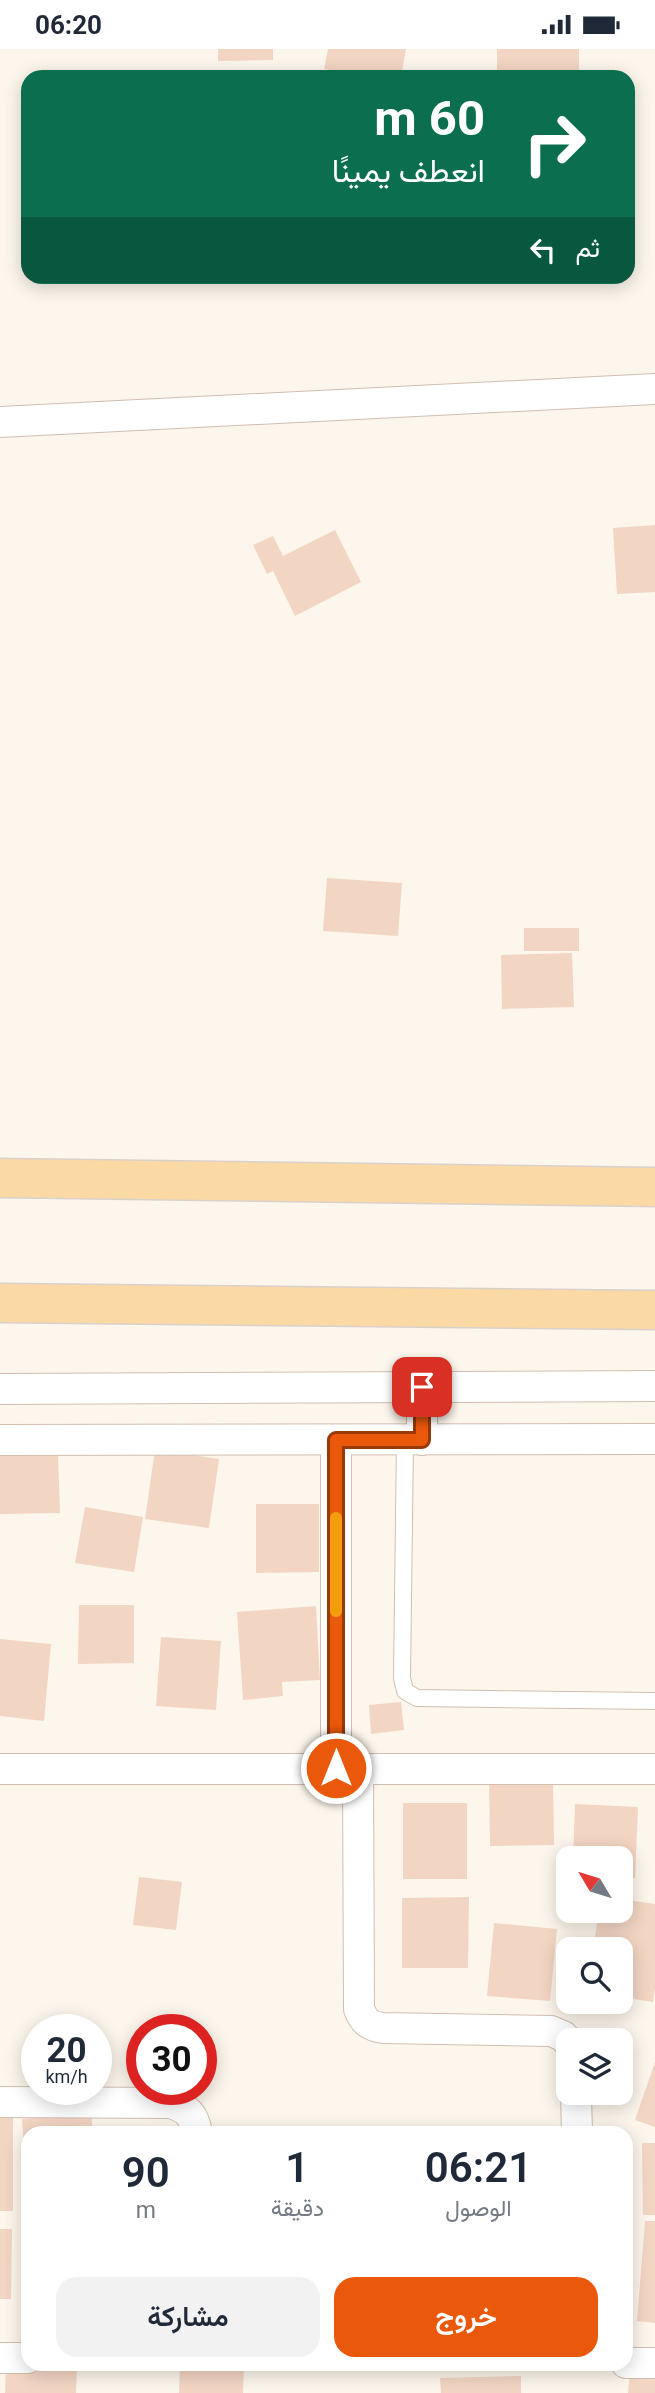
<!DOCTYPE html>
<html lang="ar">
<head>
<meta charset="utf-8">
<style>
	body { margin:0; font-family:Roboto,Vazirmatn,sans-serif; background:#f2f2f3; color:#1f2937; direction:rtl; height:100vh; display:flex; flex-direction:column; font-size:26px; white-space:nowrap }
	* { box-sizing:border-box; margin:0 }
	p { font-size:23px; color:#747a83 }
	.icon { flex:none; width:38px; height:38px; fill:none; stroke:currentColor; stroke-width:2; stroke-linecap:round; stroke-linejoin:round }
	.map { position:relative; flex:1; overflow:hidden; direction:ltr }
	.details { position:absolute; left:21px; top:2077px; width:612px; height:245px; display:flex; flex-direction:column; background:#fff; border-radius:21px; box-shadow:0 4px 18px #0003; direction:rtl }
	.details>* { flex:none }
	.guide { position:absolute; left:21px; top:21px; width:614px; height:214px; border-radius:21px; box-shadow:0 4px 18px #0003; direction:rtl; background:#0b6e4f; color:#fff; overflow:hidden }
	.needle { width:46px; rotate:308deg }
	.tools { position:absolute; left:556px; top:1797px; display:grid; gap:14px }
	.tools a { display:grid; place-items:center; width:77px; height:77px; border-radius:14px; background:#fff; box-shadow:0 4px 18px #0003; font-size:35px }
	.speed { position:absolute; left:21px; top:1965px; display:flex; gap:14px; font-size:35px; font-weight:700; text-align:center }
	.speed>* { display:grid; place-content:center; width:91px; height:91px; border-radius:50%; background:#fff; box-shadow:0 4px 18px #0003; line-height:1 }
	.speed small { font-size:18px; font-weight:400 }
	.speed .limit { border:10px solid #d22; background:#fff; color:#111 }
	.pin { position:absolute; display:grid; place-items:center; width:60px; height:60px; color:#fff; margin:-30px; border-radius:14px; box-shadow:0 4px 10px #0006 }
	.me { position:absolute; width:77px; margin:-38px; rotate:0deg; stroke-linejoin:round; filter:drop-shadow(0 0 5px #0008) }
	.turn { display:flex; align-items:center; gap:24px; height:147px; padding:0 35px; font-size:32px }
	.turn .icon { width:91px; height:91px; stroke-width:2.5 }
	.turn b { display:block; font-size:49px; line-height:60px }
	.then { display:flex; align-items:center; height:66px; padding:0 35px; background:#0003; gap:14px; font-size:26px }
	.eta { display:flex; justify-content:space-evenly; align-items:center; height:119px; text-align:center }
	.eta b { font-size:42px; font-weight:600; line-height:49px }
	.action { display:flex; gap:14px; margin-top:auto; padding:14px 35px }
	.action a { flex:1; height:80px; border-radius:21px; background:#ea580c; color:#fff; font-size:28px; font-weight:600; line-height:80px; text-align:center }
	.action a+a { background:#f2f2f3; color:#1f2937 }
	.status { display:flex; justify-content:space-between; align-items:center; height:49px; padding:0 35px; background:#fff; direction:ltr }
	.status svg { height:19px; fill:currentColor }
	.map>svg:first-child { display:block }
	.building { fill:#f3d5c3 }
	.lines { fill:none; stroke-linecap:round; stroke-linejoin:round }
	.lane-casing { stroke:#d1beb0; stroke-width:18 }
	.street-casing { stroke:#d1beb0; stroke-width:32 }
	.primary-casing { stroke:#dad1cd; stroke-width:41 }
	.lane { stroke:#fff; stroke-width:16 }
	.street { stroke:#fff; stroke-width:30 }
	.primary { stroke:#fbd9a5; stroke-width:38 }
	.route-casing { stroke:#983908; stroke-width:18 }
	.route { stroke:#ea580c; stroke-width:12 }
	.slow { stroke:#f59e0b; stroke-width:12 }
</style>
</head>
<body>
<div class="status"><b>06:20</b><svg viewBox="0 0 49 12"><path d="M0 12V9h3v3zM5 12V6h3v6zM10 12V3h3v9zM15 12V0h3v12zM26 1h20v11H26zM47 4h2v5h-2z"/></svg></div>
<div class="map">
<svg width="655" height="2344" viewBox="0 0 655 2344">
	<rect width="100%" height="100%" fill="#fdf6ec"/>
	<g class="building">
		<path d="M 218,0 L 273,0 L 273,11 L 218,12 Z"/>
		<path d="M 328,0 L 406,0 L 401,28 L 374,28 L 324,20 Z"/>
		<rect x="497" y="0" width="82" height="28"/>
		<path d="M 655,476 L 655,543 L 617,545 L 613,479 Z"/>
		<path d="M 335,481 L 361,533 L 295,567 L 273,522 L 267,525 L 253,496 L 273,487 L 283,507 Z"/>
		<path d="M 327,829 L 402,834 L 398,887 L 323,882 Z"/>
		<rect x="524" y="879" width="55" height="23"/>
		<path d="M 572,904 L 574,958 L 502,960 L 501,906 Z"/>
		<path d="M 155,1401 L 219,1410 L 209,1479 L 145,1470 Z"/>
		<path d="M 58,1404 L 60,1464 L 0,1465 L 0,1405 Z"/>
		<path d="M 256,1455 L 319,1455 L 319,1523 L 256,1524 Z"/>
		<path d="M 85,1458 L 143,1468 L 134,1523 L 75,1514 Z"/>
		<path d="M 79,1556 L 134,1556 L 134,1614 L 78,1615 Z"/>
		<path d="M 316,1557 L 320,1631 L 282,1633 L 283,1647 L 243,1651 L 237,1563 Z"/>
		<path d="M 161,1588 L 221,1592 L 216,1661 L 156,1657 Z"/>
		<path d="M 0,1590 L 51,1595 L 44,1672 L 0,1667 Z"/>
		<path d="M 401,1653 L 404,1681 L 371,1685 L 369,1656 Z"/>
		<path d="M 553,1726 L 554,1796 L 490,1797 L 489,1727 Z"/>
		<rect x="403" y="1754" width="64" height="76"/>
		<path d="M 575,1755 L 638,1758 L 635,1829 L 621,1829 L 621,1810 L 573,1810 Z"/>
		<path d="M 139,1828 L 182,1833 L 176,1881 L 133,1876 Z"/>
		<path d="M 469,1848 L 468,1919 L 402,1919 L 402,1849 Z"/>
		<path d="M 621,1850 L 655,1855 L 655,1939 L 653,1953 L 621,1948 L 621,1900 L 593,1900 L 599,1862 L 621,1862 Z"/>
		<path d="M 494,1874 L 557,1880 L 550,1952 L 487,1947 Z"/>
		<path d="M 655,2013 L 655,2078 L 635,2071 Z"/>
		<path d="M 91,2063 L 93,2084 L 28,2084 L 28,2099 L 24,2099 L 22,2070 Z"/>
		<rect x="0" y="2067" width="13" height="95"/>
		<path d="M 193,2079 L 193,2084 L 153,2084 L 153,2080 Z"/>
		<path d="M 642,2094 L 655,2094 L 655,2166 L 643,2166 Z"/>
		<path d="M 645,2172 L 655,2172 L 655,2274 L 637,2272 Z"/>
		<path d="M 0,2180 L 12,2180 L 11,2250 L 0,2250 Z"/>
		<path d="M 6,2316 L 77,2318 L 76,2344 L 5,2344 Z"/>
		<path d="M 180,2316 L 244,2318 L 243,2344 L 179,2344 Z"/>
		<path d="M 630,2322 L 655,2325 L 655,2344 L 628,2344 Z"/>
		<path d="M 521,2327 L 521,2344 L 441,2344 L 440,2329 Z"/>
	</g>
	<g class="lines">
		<g class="lane-casing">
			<path id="lane" d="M 405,1391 L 402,1629 L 405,1642 L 417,1649 L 655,1652"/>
		</g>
		<g class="street-casing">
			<g id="street">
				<path d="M 0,373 L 655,340"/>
				<path d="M 0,1340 L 655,1337"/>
				<path d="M 0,1391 L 655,1390"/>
				<path d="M 422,1391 L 422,1338"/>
				<path d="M 336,1719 L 336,1391"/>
				<path d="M 358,1719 L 359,1960 C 364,1973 370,1977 383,1979 L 551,1982 L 563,1987 L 569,1994"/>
				<path d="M 0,1720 L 655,1720"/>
				<path d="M 576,2044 L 577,2084"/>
				<path d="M 0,2053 L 171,2054 C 188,2060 194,2066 197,2084"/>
				<path d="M 0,2309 L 28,2309"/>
				<path d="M 626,2314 L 655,2314"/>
			</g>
		</g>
		<g class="primary-casing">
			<g id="primary">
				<path d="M 0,1129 L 655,1138"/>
				<path d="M 0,1254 L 655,1261"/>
			</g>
		</g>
		<use href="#lane" class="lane"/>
		<use href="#street" class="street"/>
		<use href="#primary" class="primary"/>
	</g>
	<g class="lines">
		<g class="route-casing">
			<path id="route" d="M 336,1719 L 336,1391 L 422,1391 L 422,1338"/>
		</g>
		<use href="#route" class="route"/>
		<path class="slow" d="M 336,1562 L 336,1469"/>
	</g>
</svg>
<div class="tools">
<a><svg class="needle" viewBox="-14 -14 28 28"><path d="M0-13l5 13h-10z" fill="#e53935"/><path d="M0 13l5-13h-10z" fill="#747a83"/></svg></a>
<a><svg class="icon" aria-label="search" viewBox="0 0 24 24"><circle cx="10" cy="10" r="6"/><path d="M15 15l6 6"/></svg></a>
<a><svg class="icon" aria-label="layers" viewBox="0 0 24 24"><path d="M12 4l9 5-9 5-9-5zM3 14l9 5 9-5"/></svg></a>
</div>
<div class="speed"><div>20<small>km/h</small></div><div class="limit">30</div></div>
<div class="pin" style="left:422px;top:1338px;background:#d93025"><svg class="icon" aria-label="arrive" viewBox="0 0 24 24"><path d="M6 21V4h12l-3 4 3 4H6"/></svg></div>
<svg class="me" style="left:336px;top:1719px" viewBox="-20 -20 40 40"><circle r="17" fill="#ea580c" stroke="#fff" stroke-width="3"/><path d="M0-11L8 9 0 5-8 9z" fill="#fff"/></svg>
<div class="guide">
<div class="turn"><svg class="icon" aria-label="right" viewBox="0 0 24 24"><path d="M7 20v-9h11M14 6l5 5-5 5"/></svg><div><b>60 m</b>انعطف يمينًا</div></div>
<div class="then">ثم<svg class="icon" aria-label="left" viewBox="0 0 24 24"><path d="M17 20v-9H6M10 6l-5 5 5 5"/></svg></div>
</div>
<section class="details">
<div class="eta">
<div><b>06:21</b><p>الوصول</p></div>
<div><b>1</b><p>دقيقة</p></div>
<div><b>90</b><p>m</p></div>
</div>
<div class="action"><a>خروج</a><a>مشاركة</a></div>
</section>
</div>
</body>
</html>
